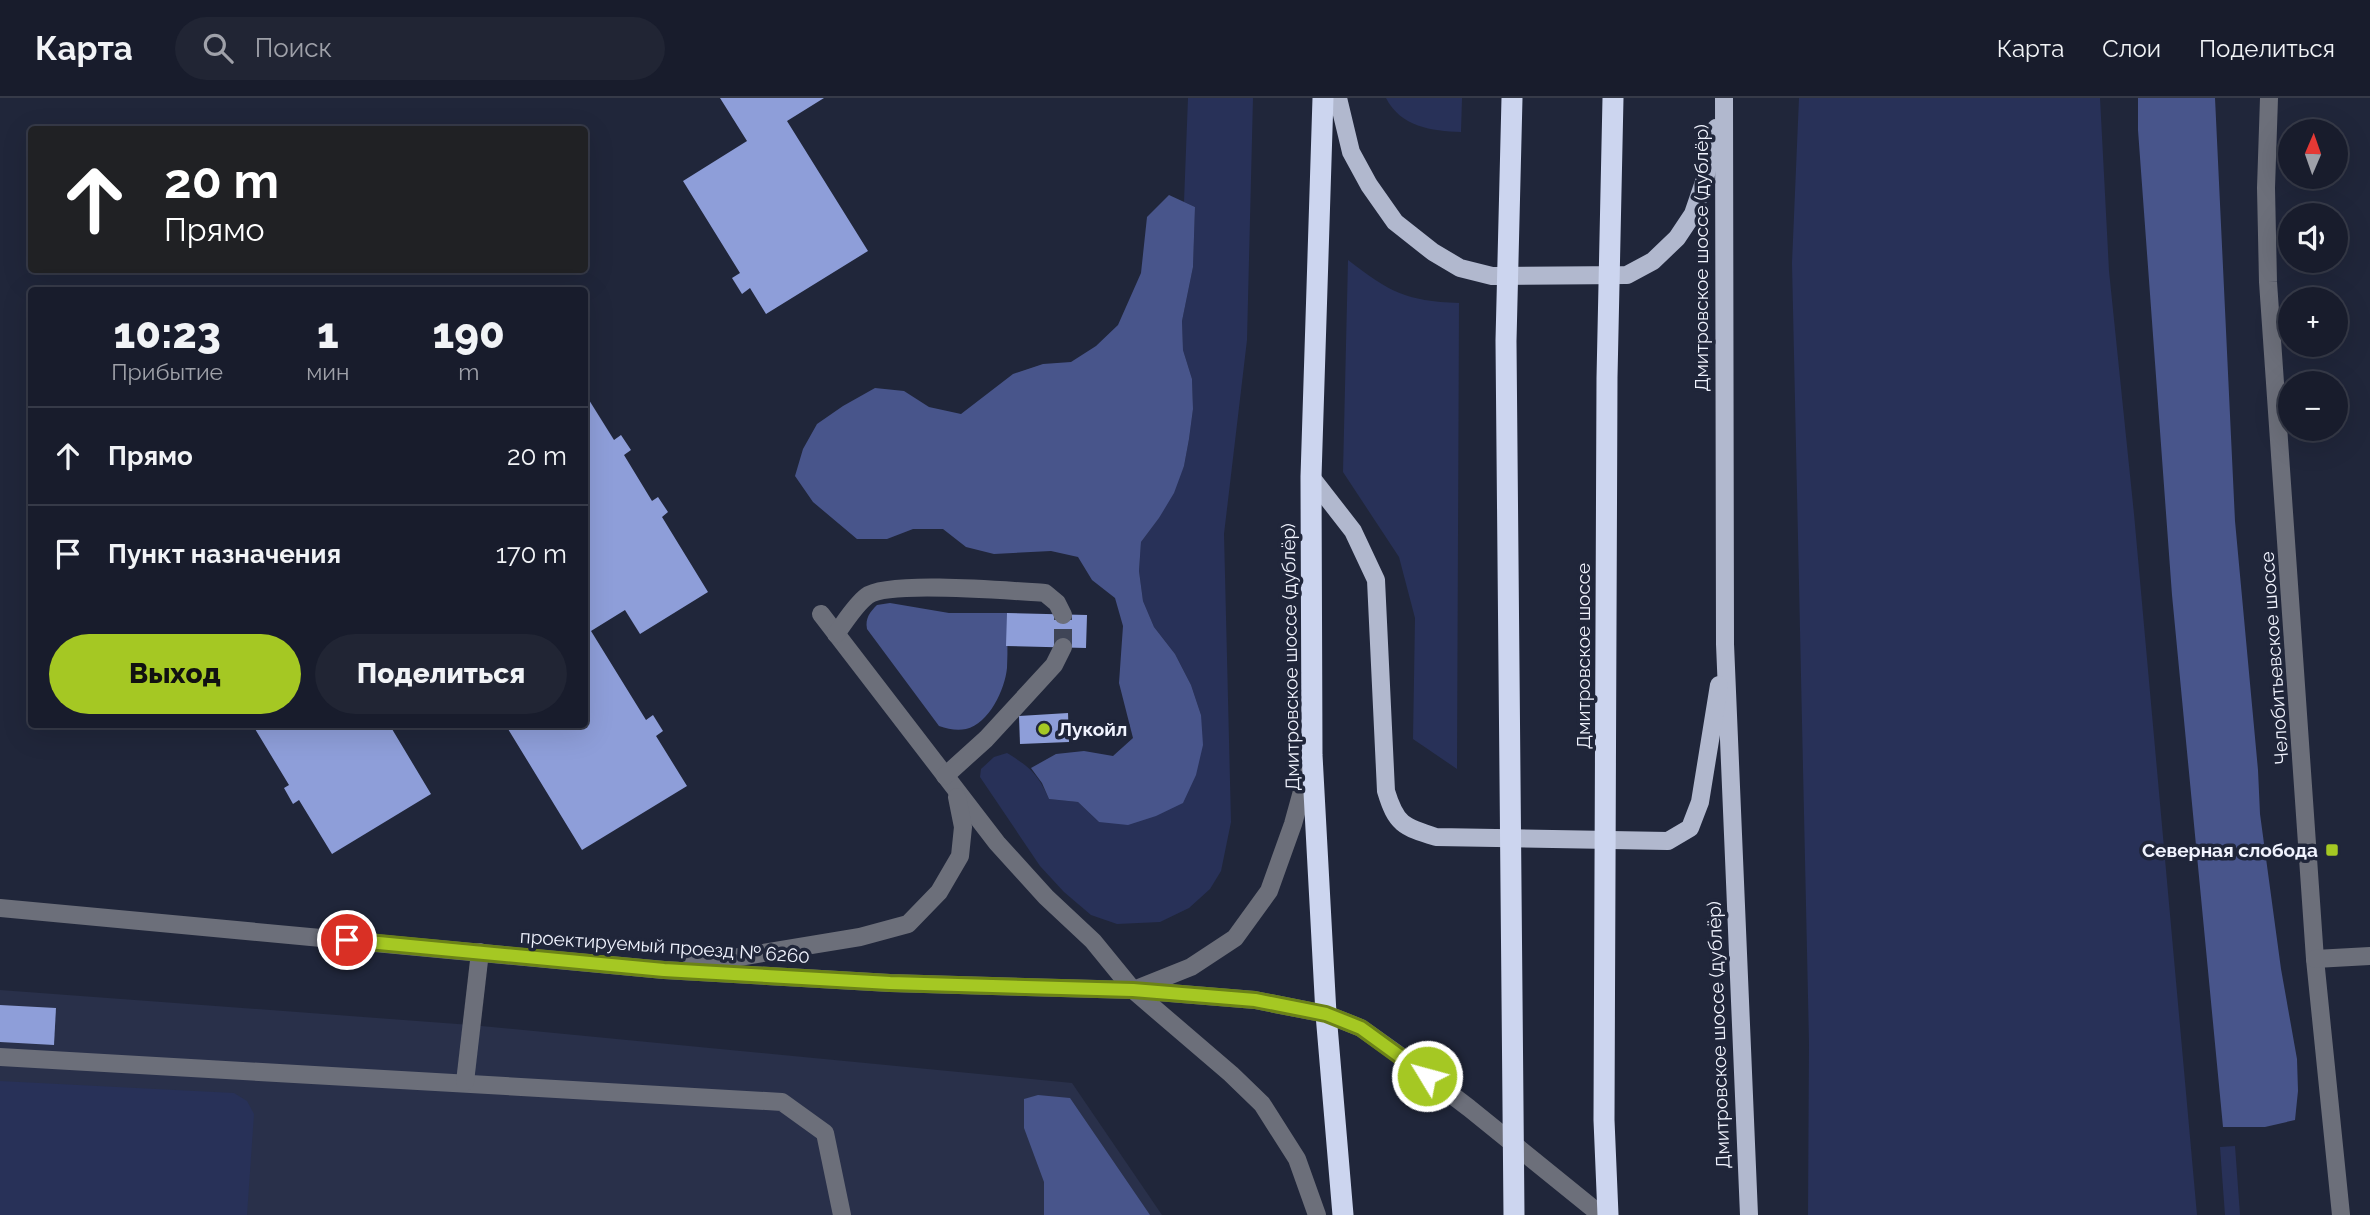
<!DOCTYPE html>
<html lang="ru">
<head>
<meta charset="utf-8">
<style>
	body { margin:0; font-family:Raleway,sans-serif; background:#212534; color:#f1f3f6; height:100vh; display:flex; flex-direction:column; font-size:26px; white-space:nowrap }
	* { box-sizing:border-box; margin:0 }
	p { font-size:23px; color:#9fa1a9 }
	.icon { flex:none; width:38px; height:38px; fill:none; stroke:currentColor; stroke-width:2; stroke-linecap:round; stroke-linejoin:round }
	.map { position:relative; flex:1; overflow:hidden }
	.details { position:absolute; left:28px; top:189px; width:560px; height:441px; display:flex; flex-direction:column; background:#181c2c; border-radius:7px; box-shadow:0 7px 28px #0002,0 0 0 2px #363a48 }
	.details>* { flex:none }
	.guide { position:absolute; left:28px; top:28px; width:560px; height:147px; border-radius:7px; box-shadow:0 7px 28px #0002,0 0 0 2px #363a48; background:#202124; color:#fff; overflow:hidden }
	.needle { width:46px; rotate:2deg }
	.controls { position:absolute; left:2278px; top:21px; display:grid; gap:14px }
	.controls a { display:grid; place-items:center; width:70px; height:70px; border-radius:50%; background:#181c2c; box-shadow:0 7px 28px #0002,0 0 0 2px #363a48; font-size:35px }
	.pin { position:absolute; display:grid; place-items:center; width:60px; height:60px; color:#fff; margin:-30px; border:4px solid #fff; border-radius:50%; box-shadow:0 2px 7px #0007 }
	.me { position:absolute; width:77px; margin:-38px; rotate:307deg; stroke-linejoin:round; filter:drop-shadow(0 0 5px #0008) }
	.turn { display:flex; align-items:center; gap:24px; height:147px; padding:0 21px; font-size:32px }
	.turn .icon { width:91px; height:91px; stroke-width:2.5 }
	.turn b { display:block; font-size:49px; line-height:60px }
	.eta { display:flex; justify-content:space-evenly; align-items:center; height:119px; text-align:center }
	.eta b { font-size:42px; font-weight:800; line-height:49px }
	.action { display:flex; gap:14px; margin-top:auto; padding:14px 21px }
	.action a { flex:1; height:80px; border-radius:42px; background:#a5c823; color:#111; font-size:28px; font-weight:800; line-height:80px; text-align:center }
	.action a+a { background:#212534; color:#f1f3f6 }
	ul { padding:0; list-style:none }
	li { display:flex; align-items:center; gap:21px; height:98px; padding:0 21px; border-top:2px solid #363a48 }
	li div { flex:1 }
	li b { display:block; font-size:26px }
	li em { font-style:normal }
	header { display:flex; align-items:center; gap:42px; box-sizing:border-box; height:98px; padding:0 35px; background:#181c2c; border-bottom:2px solid #363a48 }
	header strong { font-size:33px }
	nav { display:flex; gap:38px; margin-inline-start:auto; font-size:24px }
	.search { width:490px; height:63px; background:#212534; display:flex; align-items:center; gap:18px; box-sizing:border-box; padding:0 24px; border-radius:38px; color:#9fa1a9; font-size:26px }
	.map>svg:first-child { display:block }
	.built { fill:#29304a }
	.green { fill:#283158 }
	.forest { fill:#48558b }
	.building { fill:#8e9ed9 }
	.lines { fill:none; stroke-linecap:round; stroke-linejoin:round }
	.minor-tunnel { stroke:#3f4557; stroke-width:18; stroke-dasharray:18 9; stroke-linecap:butt }
	.minor { stroke:#6c6f7a; stroke-width:18 }
	.major { stroke:#b1b8ce; stroke-width:18 }
	.highway { stroke:#ccd5ef; stroke-width:21 }
	.highway-bridge { stroke:#ccd5ef; stroke-width:21 }
	.route-casing { stroke:#6b8217; stroke-width:18 }
	.route { stroke:#a5c823; stroke-width:12 }
	.poi-dot { fill:#a5c823; stroke:#20263a; stroke-width:2.5 }
	.labels { text-anchor:middle; dominant-baseline:central; stroke-width:7; stroke-linejoin:round; paint-order:stroke }
	.street-label { font-size:19px; fill:#f0f3fe; stroke:#20263a }
	.poi-label { font-size:19px; font-weight:bold; fill:#f0f3fe; stroke:#20263a; text-anchor:start }
</style>
</head>
<body>
<header>
<strong>Карта</strong>
<div class="search"><svg class="icon" aria-label="search" viewBox="0 0 24 24"><circle cx="10" cy="10" r="6"/><path d="M15 15l6 6"/></svg>Поиск</div>
<nav><a>Карта</a><a>Слои</a><a>Поделиться</a></nav>
</header>
<div class="map">
<svg width="2370" height="1117" viewBox="0 0 2370 1117">
	<rect width="100%" height="100%" fill="#20263a"/>
	<path class="built" d="M 0,892 L 471,927 L 1072,985 L 1162,1117 L 0,1117 Z"/>
	<g class="green">
		<path d="M 1188,0 L 1253,0 L 1247,242 L 1224,436 L 1231,724 L 1221,773 L 1210,791 L 1189,810 L 1160,824 L 1117,826 L 1091,817 L 1064,794 L 1040,768 L 980,679 L 981,671 L 994,659 L 1007,655 C 1030,669 1038,676 1049,701 L 1078,704 L 1099,724 L 1201,617 L 1191,587 L 1175,556 L 1154,529 L 1143,503 L 1139,473 L 1141,444 L 1159,420 L 1184,368 L 1189,341 L 1193,311 L 1192,281 L 1183,252 L 1182,223 L 1193,169 L 1195,109 L 1184,104 Z"/>
		<path d="M 1386,0 L 1462,0 L 1461,34 C 1431,33 1401,29 1386,0 Z"/>
		<path d="M 1799,0 L 2100,0 L 2109,173 L 2134,416 L 2197,1117 L 1808,1117 L 1809,945 L 1792,165 Z"/>
		<path d="M 1348,162 C 1390,194 1405,203 1459,205 L 1457,671 L 1413,641 L 1415,520 L 1399,459 L 1343,374 Z"/>
		<path d="M 0,983 L 234,995 L 247,1003 L 254,1016 L 247,1117 L 0,1117 Z"/>
		<path d="M 2235,1048 L 2240,1117 L 2225,1117 L 2220,1049 Z"/>
	</g>
	<g class="forest">
		<path d="M 2138,0 L 2215,0 L 2235,423 L 2258,672 L 2260,716 L 2281,871 L 2297,961 L 2298,993 L 2295,1022 L 2265,1029 L 2223,1029 L 2172,497 L 2138,32 Z"/>
		<path d="M 1169,97 L 1195,109 L 1193,169 L 1182,223 L 1183,252 L 1192,281 L 1193,311 L 1189,341 L 1184,368 L 1174,395 L 1159,420 L 1141,444 L 1139,473 L 1143,503 L 1154,529 L 1175,556 L 1191,587 L 1201,617 L 1203,647 L 1196,677 L 1183,705 L 1156,718 L 1128,727 L 1099,724 L 1078,704 L 1049,701 L 1042,685 L 1031,670 L 1056,656 L 1084,653 L 1113,658 L 1133,640 L 1119,585 L 1123,528 L 1115,500 L 1092,482 L 1078,459 L 1051,453 L 994,456 L 966,449 L 943,431 L 913,431 L 887,441 L 857,441 L 813,404 L 795,378 L 803,351 L 817,326 L 843,308 L 875,290 L 904,293 L 929,309 L 961,316 L 1013,276 L 1043,266 L 1071,264 L 1096,248 L 1118,227 L 1141,175 L 1147,119 Z"/>
		<path d="M 890,505 L 949,515 L 1007,515 C 1007,533 1008,552 1007,570 C 1005,591 989,626 966,631 C 957,633 948,631 939,628 L 867,531 C 865,520 870,514 877,507 Z"/>
		<path d="M 1038,997 L 1070,1000 L 1150,1117 L 1044,1117 L 1044,1084 L 1024,1030 L 1024,1001 Z"/>
	</g>
	<g class="building">
		<path d="M 720,0 L 824,0 L 787,23 L 868,153 L 766,216 L 750,190 L 742,196 L 732,180 L 740,175 L 683,83 L 747,43 Z"/>
		<path d="M 584,294 L 614,342 L 621,337 L 631,352 L 624,357 L 652,403 L 658,399 L 668,414 L 662,419 L 708,494 L 640,536 L 625,512 L 591,533 L 646,622 L 653,617 L 663,633 L 656,638 L 687,688 L 582,752 L 505,626 L 584,626 Z"/>
		<path d="M 1007,515 L 1087,517 L 1086,550 L 1006,548 Z"/>
		<path d="M 1068,615 L 1069,644 L 1020,646 L 1019,618 Z"/>
		<path d="M 252,626 L 389,626 L 431,696 L 332,756 L 299,702 L 293,706 L 284,690 L 289,687 Z"/>
		<path d="M 0,907 L 56,910 L 54,947 L 0,944 Z"/>
	</g>
	<g class="lines">
		<path class="minor-tunnel" d="M 1063,549 L 1063,517"/>
		<g class="minor">
			<path d="M 2269,0 L 2266,90 L 2268,184 L 2315,861 L 2341,1117"/>
			<path d="M 821,516 L 997,745 L 1046,799 L 1093,843 L 1133,892 L 1231,976 L 1262,1006 L 1297,1061 L 1317,1117"/>
			<path d="M 836,536 C 845,524 855,507 867,498 C 887,482 1013,493 1045,495 L 1057,505 L 1063,517"/>
			<path d="M 945,678 L 986,641 L 1054,567 L 1063,549"/>
			<path d="M 0,810 L 664,872 L 890,885 L 1133,892 L 1255,902 L 1326,916 L 1361,930 L 1406,962 L 1469,1010 L 1601,1117"/>
			<path d="M 2315,861 L 2370,858"/>
			<path d="M 691,867 L 860,839 L 908,826 L 939,794 L 960,758 L 963,729 L 957,699"/>
			<path d="M 1136,891 L 1191,869 L 1235,840 L 1269,793 L 1293,726 L 1309,668"/>
			<path d="M 0,959 L 782,1004 L 825,1035 L 842,1117"/>
			<path d="M 465,984 L 480,854"/>
		</g>
		<g class="major">
			<path d="M 1338,0 L 1351,54 L 1369,87 L 1395,124 L 1433,154 L 1460,170 L 1492,178 L 1627,177 L 1653,163 L 1677,140 L 1693,116 L 1705,81 L 1716,30"/>
			<path d="M 1724,0 L 1725,546 L 1749,1117"/>
			<path d="M 1311,379 L 1353,433 L 1376,482 L 1386,693 C 1396,726 1403,729 1436,739 L 1668,743 L 1690,730 L 1700,704 L 1719,587"/>
		</g>
		<path class="highway" d="M 1323,0 L 1311,379 L 1312,657 L 1326,916 L 1343,1117"/>
		<g class="highway-bridge">
			<path d="M 1512,0 L 1506,243 L 1514,1117"/>
			<path d="M 1608,1117 L 1604,1022 L 1607,280 L 1613,0"/>
		</g>
	</g>
	<g class="lines">
		<g class="route-casing">
			<path id="route" d="M 347,842 L 664,872 L 890,885 L 1133,892 L 1255,902 L 1326,916 L 1361,930 L 1427,978"/>
		</g>
		<use href="#route" class="route"/>
	</g>
	<g class="poi-dot">
		<circle cx="1044" cy="631" r="7"/>
		<rect x="2325" y="745" width="14" height="14" rx="3.5"/>
	</g>
	<g class="labels">
		<g class="street-label">
			<text transform="translate(1701 160) rotate(-90)">Дмитровское шоссе (дублёр)</text>
			<text transform="translate(1583 558) rotate(-90)">Дмитровское шоссе</text>
			<text transform="translate(1290 559) rotate(-91)">Дмитровское шоссе (дублёр)</text>
			<text transform="translate(2274 560) rotate(-94)">Челобитьевское шоссе</text>
			<text transform="translate(665 848) rotate(4)">проектируемый проезд № 6260</text>
			<text transform="translate(1718 937) rotate(-92)">Дмитровское шоссе (дублёр)</text>
		</g>
		<g class="poi-label">
			<text x="1058" y="631">Лукойл</text>
			<text x="2318" y="752" text-anchor="end">Северная слобода</text>
		</g>
	</g>
</svg>
<div class="controls">
<a><svg class="needle" viewBox="-14 -14 28 28"><path d="M0-13l5 13h-10z" fill="#e53935"/><path d="M0 13l5-13h-10z" fill="#9fa1a9"/></svg></a>
<a><svg class="icon" aria-label="sound" viewBox="0 0 24 24"><path d="M4 9h4l5-4v14l-5-4H4zM17 9q2 3 0 6"/></svg></a>
<a>+</a>
<a>−</a>
</div>
<div class="pin" style="left:347px;top:842px;background:#d93025"><svg class="icon" aria-label="arrive" viewBox="0 0 24 24"><path d="M6 21V4h12l-3 4 3 4H6"/></svg></div>
<svg class="me" style="left:1427px;top:978px" viewBox="-20 -20 40 40"><circle r="17" fill="#a5c823" stroke="#fff" stroke-width="3"/><path d="M0-11L8 9 0 5-8 9z" fill="#fff"/></svg>
<div class="guide">
<div class="turn"><svg class="icon" aria-label="ahead" viewBox="0 0 24 24"><path d="M12 20V5M6 11l6-6 6 6"/></svg><div><b>20 m</b>Прямо</div></div>
</div>
<section class="details">
<div class="eta">
<div><b>10:23</b><p>Прибытие</p></div>
<div><b>1</b><p>мин</p></div>
<div><b>190</b><p>m</p></div>
</div>
<ul>
<li><svg class="icon" aria-label="ahead" viewBox="0 0 24 24"><path d="M12 20V5M6 11l6-6 6 6"/></svg><div><b>Прямо</b></div><em>20 m</em></li>
<li><svg class="icon" aria-label="arrive" viewBox="0 0 24 24"><path d="M6 21V4h12l-3 4 3 4H6"/></svg><div><b>Пункт назначения</b></div><em>170 m</em></li>
</ul>
<div class="action"><a>Выход</a><a>Поделиться</a></div>
</section>
</div>
</body>
</html>
